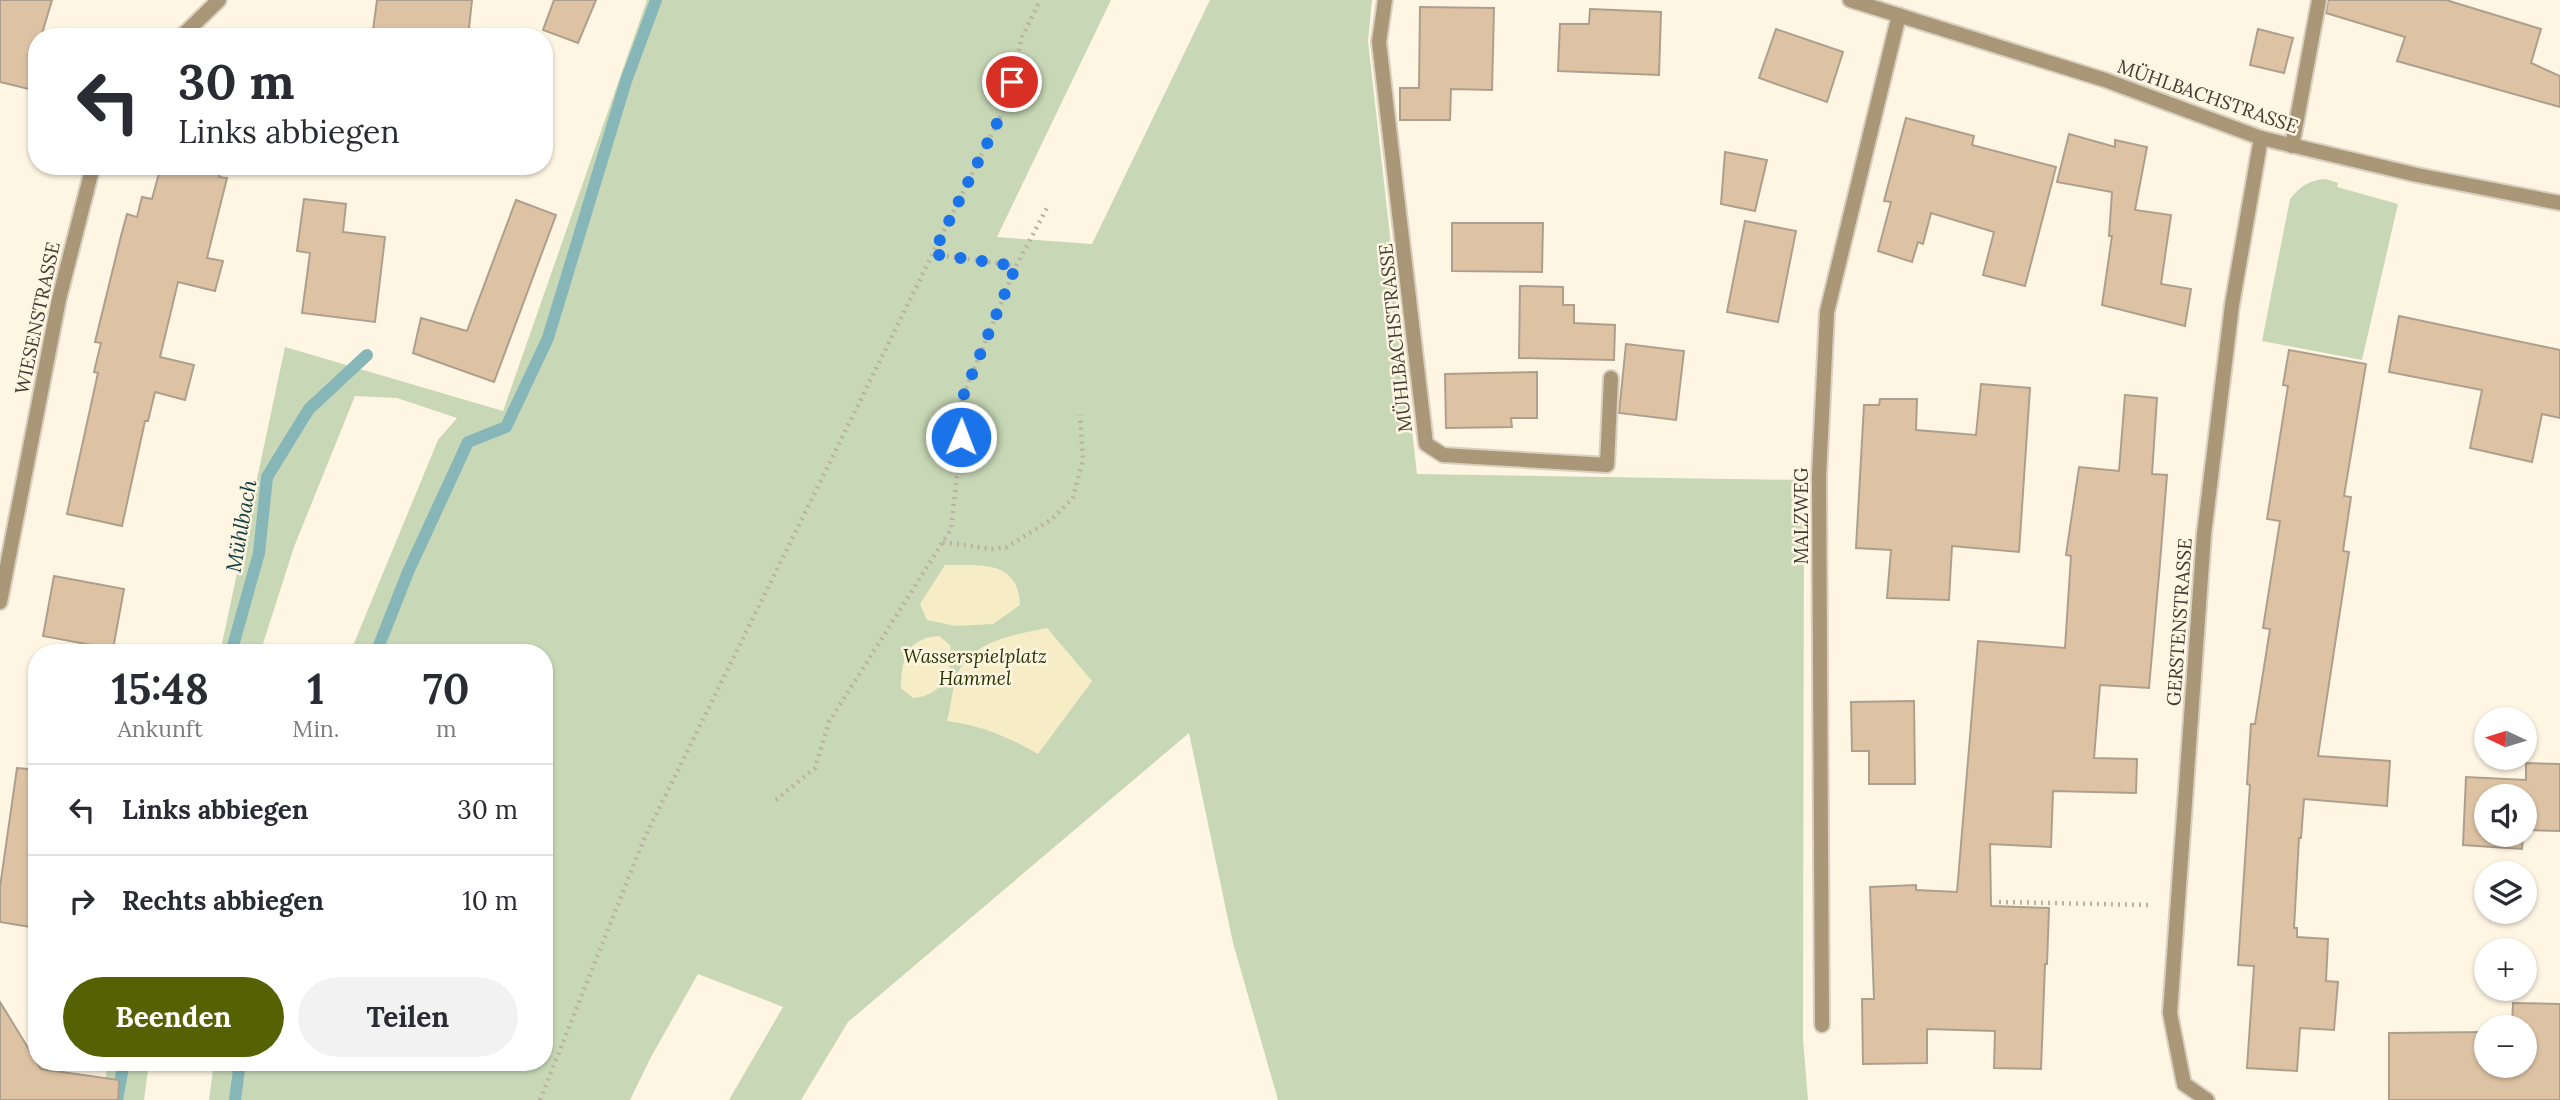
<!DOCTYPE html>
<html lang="de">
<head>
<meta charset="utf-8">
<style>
	body { margin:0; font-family:Lora,serif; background:#f2f2f3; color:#2b2b33; height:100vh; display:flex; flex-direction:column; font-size:26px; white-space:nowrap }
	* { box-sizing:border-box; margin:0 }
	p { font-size:23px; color:#7c7c81 }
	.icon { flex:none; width:38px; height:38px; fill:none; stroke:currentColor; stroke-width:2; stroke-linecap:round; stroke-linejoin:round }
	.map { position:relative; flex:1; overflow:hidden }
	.panel { position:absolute; left:28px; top:644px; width:525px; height:427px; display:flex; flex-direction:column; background:#fff; border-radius:28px; box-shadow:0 2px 5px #0004 }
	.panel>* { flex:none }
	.top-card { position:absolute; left:28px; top:28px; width:525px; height:147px; border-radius:28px; box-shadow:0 2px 5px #0004; background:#fff; color:#2b2b33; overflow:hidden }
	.needle { width:46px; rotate:274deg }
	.tools { position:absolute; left:2474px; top:707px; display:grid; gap:14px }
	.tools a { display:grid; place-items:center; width:63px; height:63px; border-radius:50%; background:#fff; box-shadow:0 2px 5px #0004; font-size:35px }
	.pin { position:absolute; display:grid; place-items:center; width:60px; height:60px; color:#fff; margin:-30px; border:4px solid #fff; border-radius:50%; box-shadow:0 2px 7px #0007 }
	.me { position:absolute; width:77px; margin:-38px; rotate:1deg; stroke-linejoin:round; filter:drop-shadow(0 0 5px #0008) }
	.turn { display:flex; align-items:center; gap:24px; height:147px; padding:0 35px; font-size:32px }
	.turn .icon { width:91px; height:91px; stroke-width:2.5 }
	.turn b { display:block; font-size:49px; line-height:60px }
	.eta { display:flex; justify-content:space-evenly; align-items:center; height:119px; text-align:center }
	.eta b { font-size:42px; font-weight:700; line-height:49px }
	.action { display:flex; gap:14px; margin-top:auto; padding:14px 35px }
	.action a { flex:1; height:80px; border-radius:42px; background:#546204; color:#fff; font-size:28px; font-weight:700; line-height:80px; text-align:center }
	.action a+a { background:#f2f2f3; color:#2b2b33 }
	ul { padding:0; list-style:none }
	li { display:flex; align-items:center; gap:21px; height:91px; padding:0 35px; border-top:2px solid #e1e1e2 }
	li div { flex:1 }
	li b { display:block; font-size:26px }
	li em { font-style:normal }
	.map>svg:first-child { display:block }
	.green { fill:#c8d8b6 }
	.sand { fill:#f6edc7 }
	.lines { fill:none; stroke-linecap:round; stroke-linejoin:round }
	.stream { stroke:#86b6b7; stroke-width:12 }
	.building { fill:#ddc3a4; stroke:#ae9f8d; stroke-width:2 }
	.service-casing { stroke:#d9d0c0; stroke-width:18 }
	.minor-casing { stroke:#d9d0c0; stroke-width:18 }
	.tertiary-casing { stroke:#d9d0c0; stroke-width:18 }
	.path { stroke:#b9b1a2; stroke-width:4.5; stroke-dasharray:2 5; stroke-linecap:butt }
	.service { stroke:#aa9777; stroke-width:14 }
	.minor { stroke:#aa9777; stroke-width:14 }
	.tertiary { stroke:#aa9777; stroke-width:14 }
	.route { stroke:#1a73e8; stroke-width:12; stroke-dasharray:0 21.6 }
	.labels { text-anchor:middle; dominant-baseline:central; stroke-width:5; stroke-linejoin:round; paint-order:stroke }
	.street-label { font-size:19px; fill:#403b32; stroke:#fff5e3 }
	.park-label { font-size:19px; font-style:italic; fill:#253801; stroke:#fff5e3 }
	.water-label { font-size:21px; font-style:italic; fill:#113f41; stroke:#fff5e3 }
</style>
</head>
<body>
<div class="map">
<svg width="2560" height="1100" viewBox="0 0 2560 1100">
	<rect width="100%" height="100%" fill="#fff5e3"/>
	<g class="green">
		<path d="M 647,0 L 1111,0 L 997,237 L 1092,244 L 1210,0 L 1372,0 L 1368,41 L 1417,474 L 1804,480 L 1803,1039 L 1808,1100 L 1278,1100 L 1233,943 L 1189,733 L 848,1022 L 801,1100 L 729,1100 L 783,1007 L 698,974 L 651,1057 L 630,1100 L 209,1100 L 214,1062 L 544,1062 L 544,653 L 350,653 L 438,440 L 457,418 L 397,398 L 355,396 L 294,547 L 260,653 L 220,653 L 285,347 L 503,411 Z"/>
		<path d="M 2326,179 L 2338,183 L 2337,187 L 2398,204 L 2362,360 L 2262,341 L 2290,199 C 2300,186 2310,180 2326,179 Z"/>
		<path d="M 108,1062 L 149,1062 L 144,1100 L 102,1100 Z"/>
	</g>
	<g class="sand">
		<path d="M 945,565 C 980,566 1018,559 1020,605 L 993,624 L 956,626 L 927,620 L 920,604 Z"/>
		<path d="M 1047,628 L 1092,681 L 1038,754 C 1008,737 981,725 947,721 C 951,706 952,688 958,673 C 972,641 1017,634 1047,628 Z"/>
		<path d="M 939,636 L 950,645 C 954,672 942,696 913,698 L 901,688 C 901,659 907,638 939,636 Z"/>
	</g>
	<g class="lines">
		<g class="stream">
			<path d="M 231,653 L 259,553 L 267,477 L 309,409 L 367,355"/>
			<path d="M 376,653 L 408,572 L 468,442 L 506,427 L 548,338 L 626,81 L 656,0"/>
			<path d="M 117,1100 L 124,1062"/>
			<path d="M 235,1100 L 240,1062"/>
		</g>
	</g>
	<g class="building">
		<path d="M 0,0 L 52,0 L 41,37 L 37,37 L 37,91 L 0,82 Z"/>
		<path d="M 377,0 L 472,0 L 468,37 L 372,37 Z"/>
		<path d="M 554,0 L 596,0 L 578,43 L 543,30 Z"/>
		<path d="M 2328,0 L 2446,0 L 2541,29 L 2531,63 L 2560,76 L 2560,107 L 2397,61 L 2405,37 L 2326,13 Z"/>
		<path d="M 1420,7 L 1494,8 L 1492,90 L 1451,89 L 1450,120 L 1400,120 L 1400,88 L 1419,88 Z"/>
		<path d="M 1590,9 L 1661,12 L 1659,75 L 1558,71 L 1560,24 L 1589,24 Z"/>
		<path d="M 1776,29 L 1843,52 L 1827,102 L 1759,78 Z"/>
		<path d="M 2258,29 L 2293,38 L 2284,73 L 2250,65 Z"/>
		<path d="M 1906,118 L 1974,136 L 1972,145 L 2056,167 L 2025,286 L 1983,275 L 1994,232 L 1931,213 L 1923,244 L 1918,242 L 1912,262 L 1878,251 L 1891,202 L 1884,201 Z"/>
		<path d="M 2069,134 L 2115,147 L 2115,140 L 2147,147 L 2135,210 L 2171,215 L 2161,284 L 2191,289 L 2185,326 L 2102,305 L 2112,236 L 2109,236 L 2112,192 L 2057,182 Z"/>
		<path d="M 1725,152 L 1767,160 L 1755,211 L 1721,204 Z"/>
		<path d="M 161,166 L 222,166 L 219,177 L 227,178 L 207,258 L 223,261 L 215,291 L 178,282 L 160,357 L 194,365 L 185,400 L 155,392 L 148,421 L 145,421 L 122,526 L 67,514 L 98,373 L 94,372 L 101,343 L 95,342 L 121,236 L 127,214 L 137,217 L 142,197 L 152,199 Z"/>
		<path d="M 304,199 L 346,204 L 343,232 L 385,237 L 375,322 L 302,313 L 310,253 L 297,251 Z"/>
		<path d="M 516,200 L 556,215 L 494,382 L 413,353 L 421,318 L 467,331 Z"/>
		<path d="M 1745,221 L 1796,231 L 1778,322 L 1727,312 Z"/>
		<path d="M 1452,223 L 1543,223 L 1542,272 L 1452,271 Z"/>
		<path d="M 1520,286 L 1563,287 L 1563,305 L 1574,305 L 1574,323 L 1615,325 L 1614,360 L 1519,358 Z"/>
		<path d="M 2399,316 L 2560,350 L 2560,418 L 2542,414 L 2532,462 L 2470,448 L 2482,390 L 2389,372 Z"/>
		<path d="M 1626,344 L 1684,351 L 1676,420 L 1619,413 Z"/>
		<path d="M 2289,350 L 2366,364 L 2344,496 L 2351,497 L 2343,551 L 2349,552 L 2318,756 L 2390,761 L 2387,806 L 2304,799 L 2301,838 L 2299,838 L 2294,928 L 2297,928 L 2297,937 L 2328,939 L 2326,981 L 2338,982 L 2334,1030 L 2300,1028 L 2297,1071 L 2247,1068 L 2254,966 L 2238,965 L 2250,785 L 2247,784 L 2251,724 L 2255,724 L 2270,629 L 2263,628 L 2280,521 L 2267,519 L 2288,386 L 2283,385 Z"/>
		<path d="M 1537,372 L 1537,418 L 1511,418 L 1512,427 L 1446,428 L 1445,374 Z"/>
		<path d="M 1981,384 L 2030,388 L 2019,552 L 1952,546 L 1949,600 L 1887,598 L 1891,550 L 1856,548 L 1864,405 L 1879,405 L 1880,399 L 1917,399 L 1916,430 L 1976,435 Z"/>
		<path d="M 2125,395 L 2157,398 L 2152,474 L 2167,475 L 2160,563 L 2149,688 L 2100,685 L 2094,758 L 2137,759 L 2136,793 L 2053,791 L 2051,847 L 1990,844 L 1991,906 L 2049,908 L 2047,964 L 2045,964 L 2041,1069 L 1994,1068 L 1995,1031 L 1927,1029 L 1927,1063 L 1863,1064 L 1862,999 L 1874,999 L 1870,887 L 1916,885 L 1916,890 L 1957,892 L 1978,641 L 2065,648 L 2071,556 L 2066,555 L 2079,467 L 2119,471 Z"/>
		<path d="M 54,576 L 124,589 L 113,649 L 43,636 Z"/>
		<path d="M 1914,701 L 1915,784 L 1869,784 L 1869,751 L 1852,751 L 1851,702 Z"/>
		<path d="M 2526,763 L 2560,764 L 2560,831 L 2525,830 L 2525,796 L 2487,796 L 2487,835 L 2523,835 L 2522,849 L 2463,845 L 2466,777 L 2526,780 Z"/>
		<path d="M 17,768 L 37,770 L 37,928 L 0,922 L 0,887 Z"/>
		<path d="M 0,1002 L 41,1069 L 119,1080 L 118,1100 L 0,1100 Z"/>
		<path d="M 2513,1003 L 2560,1004 L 2560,1100 L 2389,1100 L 2389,1033 L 2487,1032 L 2487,1066 L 2525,1066 L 2525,1027 L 2512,1027 Z"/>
	</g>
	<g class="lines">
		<g class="service-casing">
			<g id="service">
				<path d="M 1385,0 L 1379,42 L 1426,444 L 1443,455 L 1607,465 L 1611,378"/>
				<path d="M 2292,146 L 2319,0"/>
			</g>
		</g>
		<g class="minor-casing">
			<g id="minor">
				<path d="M 181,37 L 219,0"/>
				<path d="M 0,602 L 59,299 L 93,166"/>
				<path d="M 1822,1025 L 1819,476 L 1827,312 L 1899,15"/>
				<path d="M 2207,1100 L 2184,1084 L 2170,1013 L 2204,534 L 2232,305 L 2261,138"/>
			</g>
		</g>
		<g class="tertiary-casing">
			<path id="tertiary" d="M 1850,0 L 2105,80 L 2261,138 L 2417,175 L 2560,203"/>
		</g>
		<g class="path">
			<path d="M 933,254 L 1016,266 L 1048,206"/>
			<path d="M 943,542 L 992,549 L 1007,547 L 1052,519 L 1073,498 L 1083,460 L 1080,415"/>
			<path d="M 776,800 L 815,768 L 829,722 L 951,529 L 961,437 L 962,399 L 1016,266"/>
			<path d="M 1999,902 L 2149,905"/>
			<path d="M 540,1100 L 644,839 L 1006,105 L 1022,37 L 1040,0"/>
		</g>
		<use href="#service" class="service"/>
		<use href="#minor" class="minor"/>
		<use href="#tertiary" class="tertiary"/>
	</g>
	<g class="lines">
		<path class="route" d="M 961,437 L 962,399 L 1016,266 L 933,254 L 1006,105 L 1012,82"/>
	</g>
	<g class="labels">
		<g class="street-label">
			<text transform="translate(2208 96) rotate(19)">MÜHLBACHSTRASSE</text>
			<text transform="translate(37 318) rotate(-78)">WIESENSTRASSE</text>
			<text transform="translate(1395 338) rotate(-96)">MÜHLBACHSTRASSE</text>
			<text transform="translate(1801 516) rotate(-90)">MALZWEG</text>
			<text transform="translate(2179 622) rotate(-86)">GERSTENSTRASSE</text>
		</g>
		<g class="park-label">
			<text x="975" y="656">Wasserspielplatz<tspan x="975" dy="22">Hammel</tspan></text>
		</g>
		<g class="water-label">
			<text transform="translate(241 526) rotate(-80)">Mühlbach</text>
		</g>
	</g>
</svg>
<div class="tools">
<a><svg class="needle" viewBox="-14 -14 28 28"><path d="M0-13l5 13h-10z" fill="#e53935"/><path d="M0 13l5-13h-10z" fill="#7c7c81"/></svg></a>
<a><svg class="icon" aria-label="sound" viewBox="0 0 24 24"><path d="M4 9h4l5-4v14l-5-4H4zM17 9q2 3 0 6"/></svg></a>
<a><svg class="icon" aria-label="layers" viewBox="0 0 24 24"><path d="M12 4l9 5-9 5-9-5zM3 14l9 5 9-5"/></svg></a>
<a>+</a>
<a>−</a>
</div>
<div class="pin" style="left:1012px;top:82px;background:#d93025"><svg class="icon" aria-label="arrive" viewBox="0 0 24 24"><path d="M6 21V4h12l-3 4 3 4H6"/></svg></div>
<svg class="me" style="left:961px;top:437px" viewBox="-20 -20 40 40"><circle r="17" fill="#1a73e8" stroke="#fff" stroke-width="3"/><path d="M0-11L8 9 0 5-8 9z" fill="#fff"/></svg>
<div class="top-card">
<div class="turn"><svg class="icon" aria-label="left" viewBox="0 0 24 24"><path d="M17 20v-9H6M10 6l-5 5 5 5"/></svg><div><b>30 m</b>Links abbiegen</div></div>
</div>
<section class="panel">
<div class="eta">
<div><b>15:48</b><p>Ankunft</p></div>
<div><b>1</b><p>Min.</p></div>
<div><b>70</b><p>m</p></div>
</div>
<ul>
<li><svg class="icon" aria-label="left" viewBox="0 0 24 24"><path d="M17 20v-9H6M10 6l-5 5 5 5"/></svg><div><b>Links abbiegen</b></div><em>30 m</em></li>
<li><svg class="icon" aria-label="right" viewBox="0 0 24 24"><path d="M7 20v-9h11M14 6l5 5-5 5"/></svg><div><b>Rechts abbiegen</b></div><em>10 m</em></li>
</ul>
<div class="action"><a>Beenden</a><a>Teilen</a></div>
</section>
</div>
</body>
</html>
